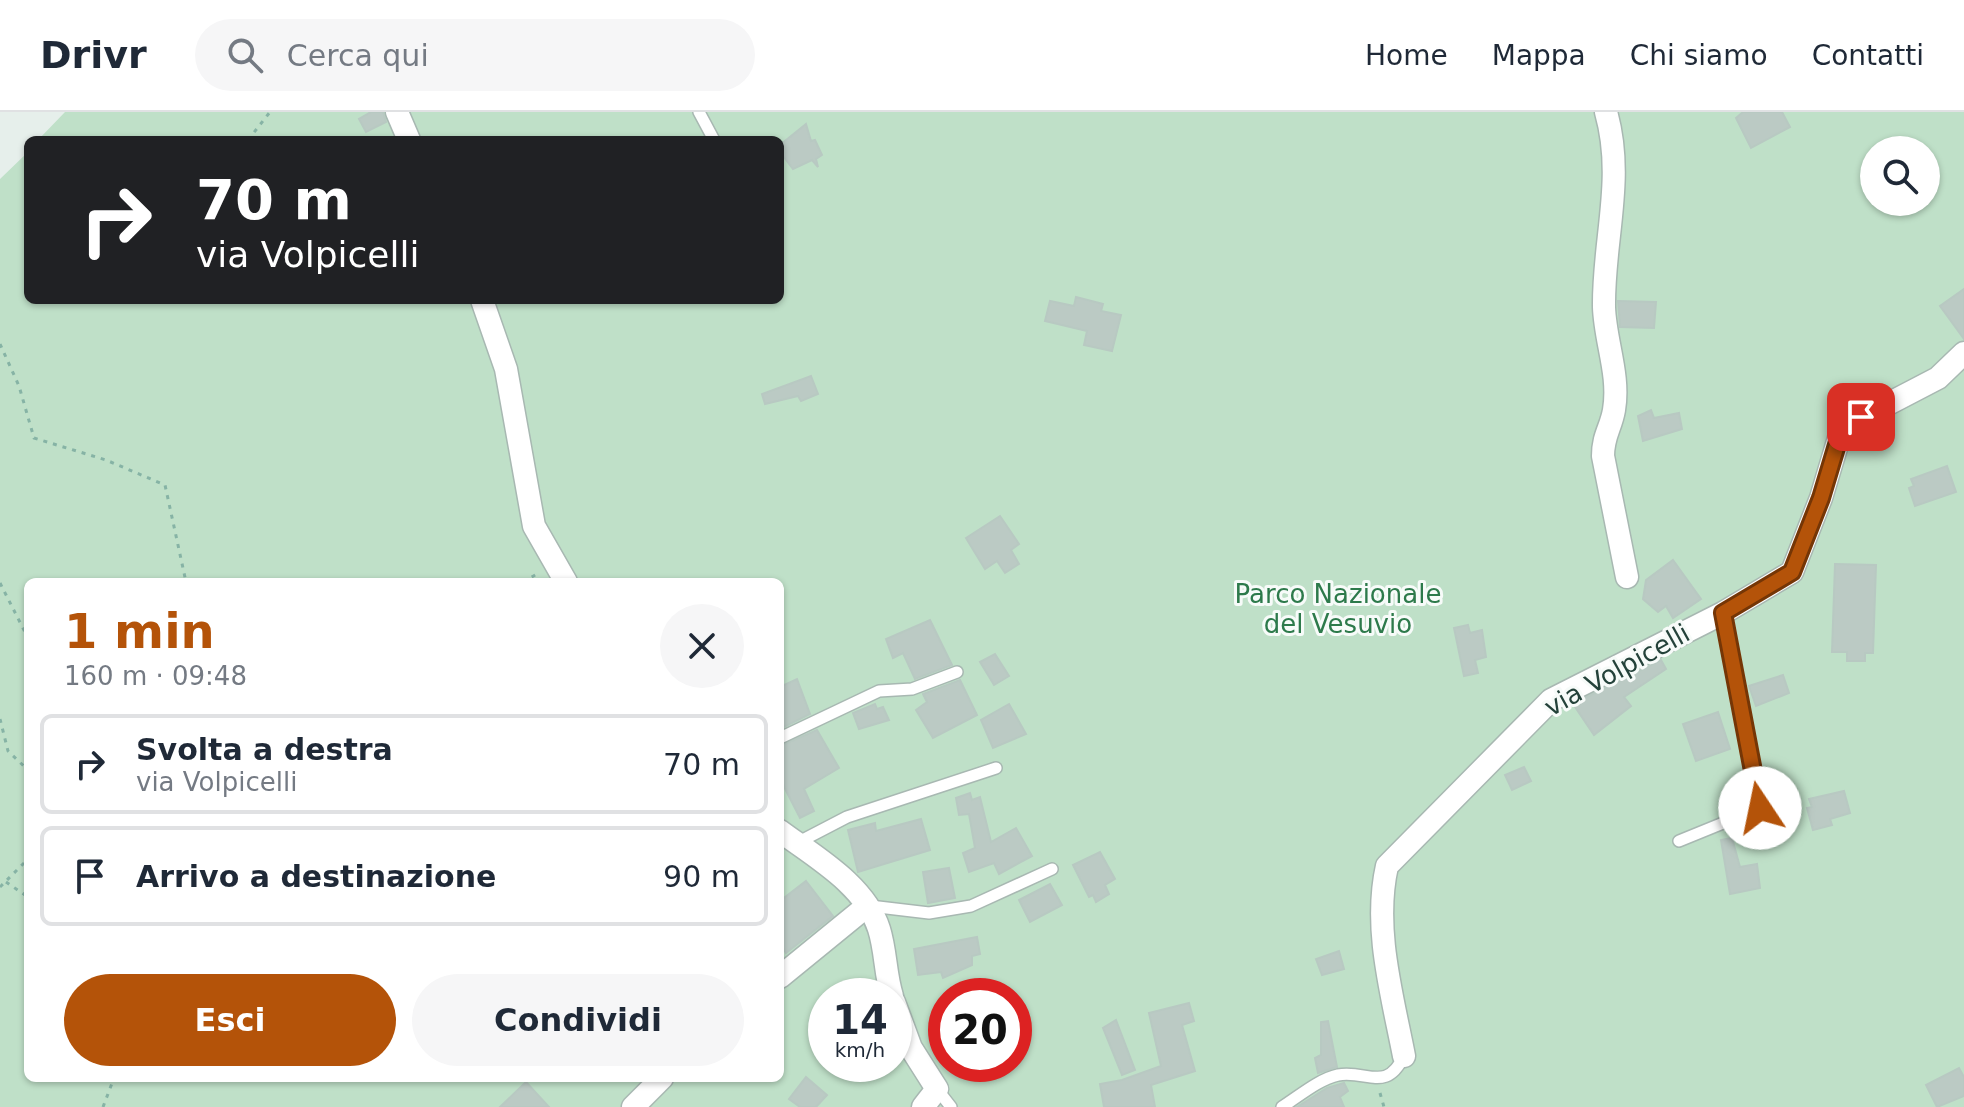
<!DOCTYPE html>
<html lang="it">
<head>
<meta charset="utf-8">
<style>
	body { margin:0; font-family:"DejaVu Sans",sans-serif; background:#f6f6f7; color:#1f2937; height:100vh; display:flex; flex-direction:column; font-size:30px; white-space:nowrap }
	* { box-sizing:border-box; margin:0 }
	p { font-size:26px; color:#747a83 }
	.icon { flex:none; width:44px; height:44px; fill:none; stroke:currentColor; stroke-width:2; stroke-linecap:round; stroke-linejoin:round }
	.map { position:relative; flex:1; overflow:hidden }
	.sheet { position:absolute; left:24px; top:466px; width:760px; height:504px; display:flex; flex-direction:column; background:#fff; border-radius:12px; box-shadow:0 2px 6px #0004 }
	.sheet>* { flex:none }
	.top-card { position:absolute; left:24px; top:24px; width:760px; height:168px; border-radius:12px; box-shadow:0 2px 6px #0004; background:#202124; color:#fff; overflow:hidden }
	.fabs { position:absolute; left:1860px; top:24px; display:grid; gap:16px }
	.fabs a { display:grid; place-items:center; width:80px; height:80px; border-radius:50%; background:#fff; box-shadow:0 2px 6px #0004; font-size:40px }
	.speed { position:absolute; left:808px; top:866px; display:flex; gap:16px; font-size:40px; font-weight:700; text-align:center }
	.speed>* { display:grid; place-content:center; width:104px; height:104px; border-radius:50%; background:#fff; box-shadow:0 2px 6px #0004; line-height:1 }
	.speed small { font-size:20px; font-weight:400 }
	.speed .limit { border:12px solid #d22; background:#fff; color:#111 }
	.pin { position:absolute; display:grid; place-items:center; width:68px; height:68px; color:#fff; margin:-34px; border-radius:16px; box-shadow:0 4px 12px #0006 }
	.me { position:absolute; width:88px; margin:-44px; rotate:349deg; stroke-linejoin:round; filter:drop-shadow(0 0 6px #0008) }
	.turn { display:flex; align-items:center; gap:28px; height:168px; padding:0 40px; font-size:36px }
	.turn .icon { width:104px; height:104px; stroke-width:2.5 }
	.turn b { display:block; font-size:56px; line-height:68px }
	.round { display:grid; place-items:center; flex:none; width:84px; height:84px; border-radius:42px; background:#f6f6f7 }
	.overview { display:flex; align-items:center; justify-content:space-between; height:136px; padding:0 40px }
	h1 { font-size:48px; font-weight:800; line-height:60px; color:#b45309 }
	.cta { display:flex; gap:16px; margin-top:auto; padding:16px 40px }
	.cta a { flex:1; height:92px; border-radius:48px; background:#b45309; color:#fff; font-size:32px; font-weight:800; line-height:92px; text-align:center }
	.cta a+a { background:#f6f6f7; color:#1f2937 }
	ul { padding:0; list-style:none }
	li { display:flex; align-items:center; gap:24px; height:100px; margin:0 16px 12px; padding:0 24px; border:4px solid #e0e1e3; border-radius:12px }
	li div { flex:1 }
	li b { display:block; font-size:30px }
	li em { font-style:normal }
	header { display:flex; align-items:center; gap:48px; box-sizing:border-box; height:112px; padding:0 40px; background:#fff; border-bottom:2px solid #e0e1e3 }
	header strong { font-size:38px }
	nav { display:flex; gap:44px; margin-inline-start:auto; font-size:28px }
	.search { width:560px; height:72px; background:#f6f6f7; display:flex; align-items:center; gap:20px; box-sizing:border-box; padding:0 28px; border-radius:44px; color:#747a83; font-size:30px }
	.map>svg:first-child { display:block }
	.green { fill:#bfe0c8; fill-rule:evenodd }
	.building { fill:#bbcac4; stroke:#b8c9c2; stroke-width:2 }
	.lines { fill:none; stroke-linecap:round; stroke-linejoin:round }
	.lane-casing { stroke:#a8b8b2; stroke-width:14 }
	.street-casing { stroke:#a8b8b2; stroke-width:25 }
	.path { stroke:#86b3a5; stroke-width:3; stroke-dasharray:4 6; stroke-linecap:butt }
	.lane { stroke:#fff; stroke-width:11 }
	.street { stroke:#fff; stroke-width:22 }
	.route-casing { stroke:#753606; stroke-width:20 }
	.route { stroke:#b45309; stroke-width:14 }
	.labels { text-anchor:middle; dominant-baseline:central; stroke-width:6; stroke-linejoin:round; paint-order:stroke }
	.park-label { font-size:26px; fill:#2d7a4b; stroke:#f7fbf9 }
	.street-label { font-size:26px; fill:#24423a; stroke:#f7fbf9 }
</style>
</head>
<body>
<header>
<strong>Drivr</strong>
<div class="search"><svg class="icon" aria-label="search" viewBox="0 0 24 24"><circle cx="10" cy="10" r="6"/><path d="M15 15l6 6"/></svg>Cerca qui</div>
<nav><a>Home</a><a>Mappa</a><a>Chi siamo</a><a>Contatti</a></nav>
</header>
<div class="map">
<svg width="1964" height="995" viewBox="0 0 1964 995">
	<rect width="100%" height="100%" fill="#e6efeb"/>
	<path class="green" d="M 65,0 L 1964,0 L 1964,995 L 0,995 L 0,67 L 28,40 L 28,188 L 780,188 L 780,28 L 38,28 ZM 1874,38 L 1926,38 L 1926,90 L 1874,90 ZM 28,470 L 780,470 L 780,966 L 28,966 ZM 826,884 L 894,884 L 894,952 L 826,952 ZM 946,884 L 1014,884 L 1014,952 L 946,952 Z"/>
	<g class="building">
		<path d="M 371,0 L 383,0 L 386,10 L 366,20 L 359,7 Z"/>
		<path d="M 1743,0 L 1782,0 L 1790,15 L 1751,36 L 1736,6 Z"/>
		<path d="M 806,12 L 811,29 L 815,28 L 822,43 L 816,47 L 818,55 L 812,48 L 793,57 L 780,40 L 780,33 Z"/>
		<path d="M 1964,177 L 1964,227 L 1940,194 Z"/>
		<path d="M 1076,185 L 1103,192 L 1101,199 L 1121,203 L 1112,239 L 1084,233 L 1087,219 L 1045,209 L 1050,189 L 1074,194 Z"/>
		<path d="M 1618,189 L 1656,190 L 1654,216 L 1620,215 Z"/>
		<path d="M 811,264 L 818,282 L 801,289 L 798,284 L 765,292 L 762,282 Z"/>
		<path d="M 1651,298 L 1654,306 L 1679,301 L 1682,317 L 1643,329 L 1638,304 Z"/>
		<path d="M 1947,354 L 1956,380 L 1915,394 L 1909,376 L 1914,374 L 1911,367 Z"/>
		<path d="M 1000,404 L 1019,432 L 1011,438 L 1019,452 L 1005,461 L 997,449 L 985,457 L 966,426 Z"/>
		<path d="M 1673,448 L 1701,487 L 1673,506 L 1666,494 L 1658,500 L 1643,487 L 1646,468 Z"/>
		<path d="M 1835,452 L 1876,453 L 1873,541 L 1865,541 L 1865,549 L 1847,549 L 1847,540 L 1832,540 Z"/>
		<path d="M 930,508 L 952,553 L 915,567 L 903,541 L 893,546 L 886,527 Z"/>
		<path d="M 1468,513 L 1470,521 L 1482,518 L 1486,545 L 1475,548 L 1478,561 L 1464,564 L 1454,516 Z"/>
		<path d="M 995,542 L 1009,564 L 994,573 L 980,550 Z"/>
		<path d="M 1661,548 L 1666,557 L 1624,585 L 1631,594 L 1594,623 L 1573,592 Z"/>
		<path d="M 1783,563 L 1789,581 L 1756,594 L 1749,574 Z"/>
		<path d="M 797,567 L 810,602 L 780,617 L 780,575 Z"/>
		<path d="M 960,568 L 977,603 L 933,626 L 916,598 L 927,590 L 923,582 Z"/>
		<path d="M 875,592 L 877,597 L 883,595 L 889,608 L 859,617 L 853,601 Z"/>
		<path d="M 1009,592 L 1026,622 L 993,636 L 981,608 Z"/>
		<path d="M 1718,600 L 1730,637 L 1696,649 L 1683,612 Z"/>
		<path d="M 817,618 L 839,656 L 804,677 L 814,699 L 800,706 L 780,667 L 780,634 Z"/>
		<path d="M 1524,655 L 1531,669 L 1512,678 L 1505,663 Z"/>
		<path d="M 1844,679 L 1850,701 L 1830,707 L 1832,713 L 1813,718 L 1807,696 L 1812,695 L 1809,687 Z"/>
		<path d="M 970,681 L 972,688 L 980,685 L 991,730 L 1016,716 L 1032,744 L 999,762 L 994,751 L 969,760 L 963,741 L 975,736 L 969,702 L 959,703 L 956,686 Z"/>
		<path d="M 921,707 L 930,738 L 858,760 L 848,718 L 875,711 L 876,719 Z"/>
		<path d="M 1732,726 L 1740,755 L 1757,752 L 1760,776 L 1730,782 L 1721,728 Z"/>
		<path d="M 1100,740 L 1115,767 L 1105,773 L 1109,782 L 1096,790 L 1093,783 L 1089,785 L 1073,753 Z"/>
		<path d="M 949,756 L 955,786 L 928,791 L 923,760 Z"/>
		<path d="M 806,769 L 833,804 L 786,841 L 780,832 L 780,789 Z"/>
		<path d="M 1050,772 L 1062,793 L 1030,810 L 1019,788 Z"/>
		<path d="M 977,825 L 980,842 L 972,844 L 972,853 L 943,866 L 941,860 L 918,863 L 914,837 Z"/>
		<path d="M 1339,839 L 1344,857 L 1322,863 L 1316,847 Z"/>
		<path d="M 1189,891 L 1194,909 L 1182,913 L 1195,959 L 1151,973 L 1155,995 L 1104,995 L 1100,972 L 1122,968 L 1161,954 L 1149,901 Z"/>
		<path d="M 1116,908 L 1135,958 L 1122,963 L 1103,916 Z"/>
		<path d="M 1328,909 L 1337,955 L 1318,961 L 1315,946 L 1321,943 L 1321,910 Z"/>
		<path d="M 1959,956 L 1964,965 L 1964,984 L 1937,995 L 1926,973 Z"/>
		<path d="M 806,965 L 827,983 L 816,995 L 800,995 L 789,987 Z"/>
		<path d="M 526,970 L 549,995 L 500,995 Z"/>
		<path d="M 1344,971 L 1348,979 L 1340,985 L 1344,995 L 1297,995 L 1327,976 Z"/>
	</g>
	<g class="lines">
		<g class="lane-casing">
			<g id="lane">
				<path d="M 699,0 L 714,28"/>
				<path d="M 780,626 L 879,579 L 912,577 L 957,560"/>
				<path d="M 1679,729 L 1760,696 L 1723,501"/>
				<path d="M 797,731 L 847,705 L 996,656"/>
				<path d="M 870,794 L 929,801 L 971,794 L 1052,757"/>
				<path d="M 937,977 L 951,995"/>
				<path d="M 1282,995 C 1298,985 1319,967 1338,963 C 1368,958 1386,981 1404,944"/>
			</g>
		</g>
		<g class="street-casing">
			<g id="street">
				<path d="M 397,0 L 409,28"/>
				<path d="M 1606,0 C 1625,67 1603,128 1604,195 C 1605,229 1620,263 1614,298 C 1611,316 1603,323 1603,344 L 1627,465"/>
				<path d="M 482,188 L 506,257 L 534,414 L 566,470"/>
				<path d="M 780,719 C 815,745 865,773 879,817 C 886,839 885,862 892,884"/>
				<path d="M 780,865 L 867,794"/>
				<path d="M 894,890 L 911,936 L 937,977 L 923,995"/>
				<path d="M 1404,944 C 1392,882 1373,816 1387,754 L 1551,588 L 1723,501 L 1792,460 L 1821,386 L 1842,316 L 1938,266 L 1964,241"/>
				<path d="M 633,995 L 662,966"/>
			</g>
		</g>
		<g class="path">
			<path d="M 248,28 L 270,0"/>
			<path d="M 0,232 L 19,274 L 34,326 L 106,348 L 165,373 L 186,470"/>
			<path d="M 523,470 L 537,462"/>
			<path d="M 0,471 L 28,526"/>
			<path d="M 0,607 L 8,639 L 28,658"/>
			<path d="M 6,770 L 28,785"/>
			<path d="M 0,775 L 28,747"/>
			<path d="M 1380,981 L 1384,995"/>
			<path d="M 103,995 L 114,966"/>
		</g>
		<use href="#lane" class="lane"/>
		<use href="#street" class="street"/>
	</g>
	<g class="lines">
		<g class="route-casing">
			<path id="route" d="M 1760,696 L 1723,501 L 1792,460 L 1821,386 L 1842,316 L 1861,305"/>
		</g>
		<use href="#route" class="route"/>
	</g>
	<g class="labels">
		<g class="park-label">
			<text x="1338" y="482">Parco Nazionale<tspan x="1338" dy="30">del Vesuvio</tspan></text>
		</g>
		<g class="street-label">
			<text transform="translate(1617 558) rotate(-29)">via Volpicelli</text>
		</g>
	</g>
</svg>
<div class="fabs">
<a><svg class="icon" aria-label="search" viewBox="0 0 24 24"><circle cx="10" cy="10" r="6"/><path d="M15 15l6 6"/></svg></a>
</div>
<div class="speed"><div>14<small>km/h</small></div><div class="limit">20</div></div>
<div class="pin" style="left:1861px;top:305px;background:#d93025"><svg class="icon" aria-label="arrive" viewBox="0 0 24 24"><path d="M6 21V4h12l-3 4 3 4H6"/></svg></div>
<svg class="me" style="left:1760px;top:696px" viewBox="-20 -20 40 40"><circle r="19" fill="#fff"/><path d="M0-13L10 11 0 6-10 11z" fill="#b45309"/></svg>
<div class="top-card">
<div class="turn"><svg class="icon" aria-label="right" viewBox="0 0 24 24"><path d="M7 20v-9h11M14 6l5 5-5 5"/></svg><div><b>70 m</b>via Volpicelli</div></div>
</div>
<section class="sheet">
<div class="overview"><div><h1>1 min</h1><p>160 m · 09:48</p></div><a class="round"><svg class="icon" aria-label="close" viewBox="0 0 24 24"><path d="M6 6l12 12M18 6L6 18"/></svg></a></div>
<ul>
<li><svg class="icon" aria-label="right" viewBox="0 0 24 24"><path d="M7 20v-9h11M14 6l5 5-5 5"/></svg><div><b>Svolta a destra</b><p>via Volpicelli</p></div><em>70 m</em></li>
<li><svg class="icon" aria-label="arrive" viewBox="0 0 24 24"><path d="M6 21V4h12l-3 4 3 4H6"/></svg><div><b>Arrivo a destinazione</b></div><em>90 m</em></li>
</ul>
<div class="cta"><a>Esci</a><a>Condividi</a></div>
</section>
</div>
</body>
</html>
